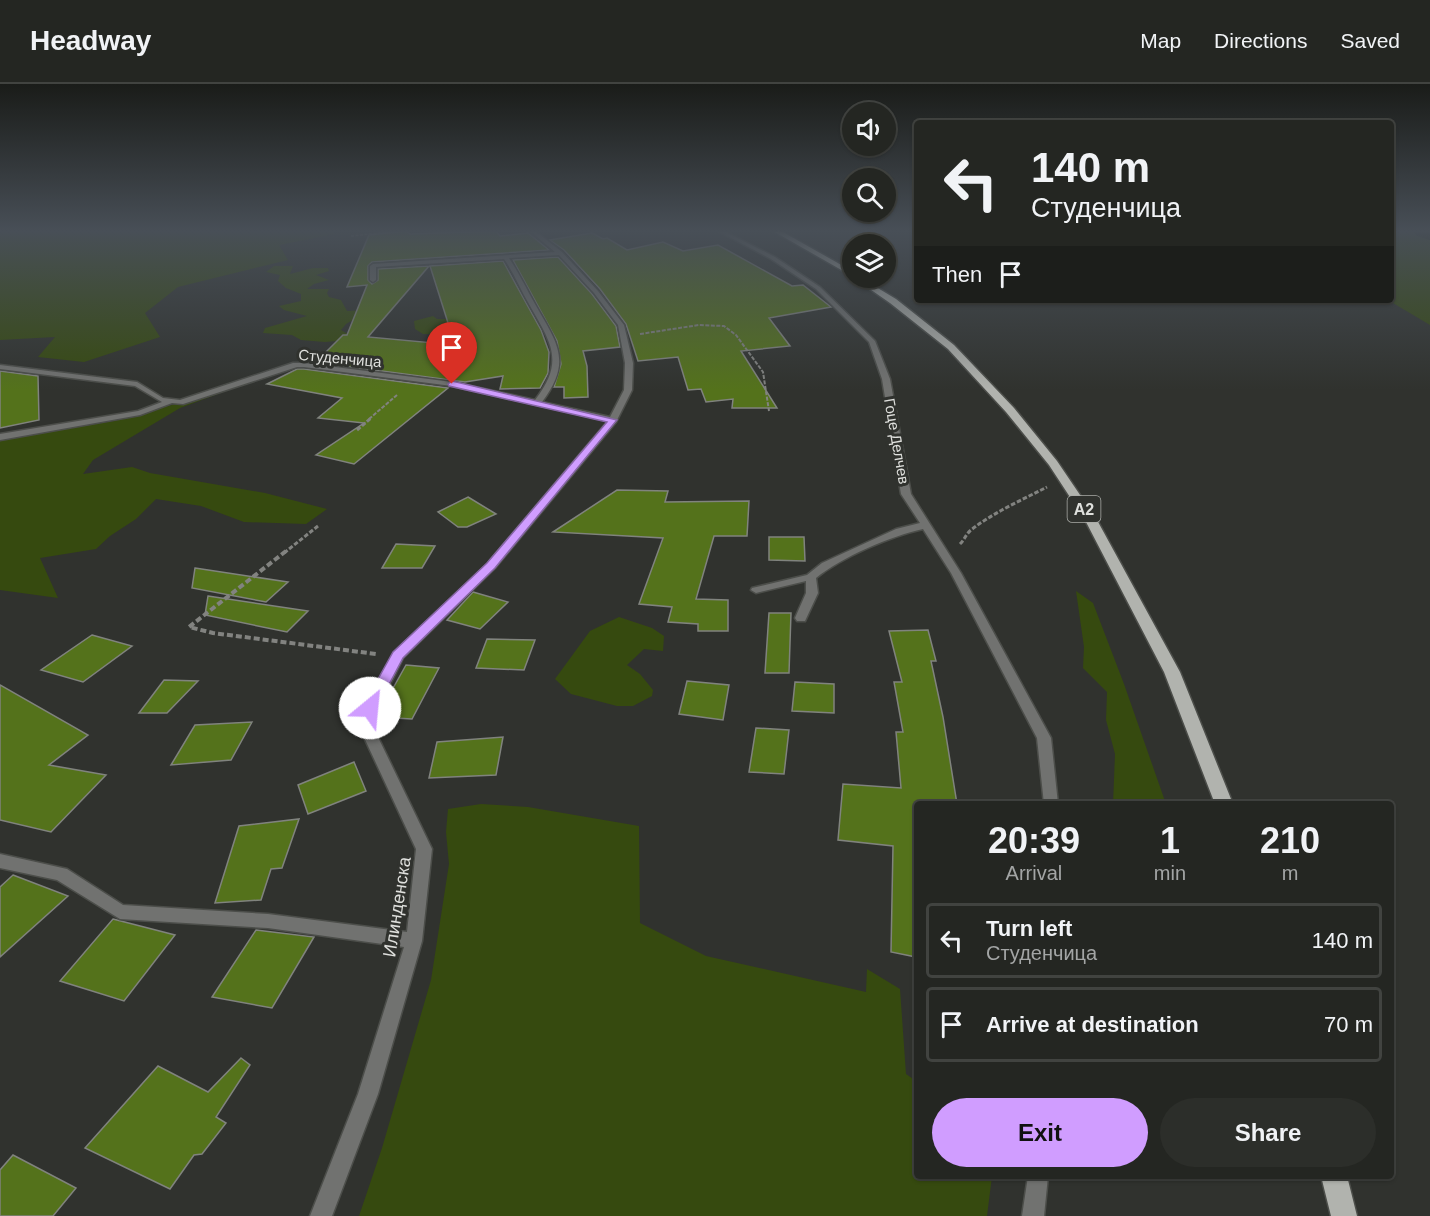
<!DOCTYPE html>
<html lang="en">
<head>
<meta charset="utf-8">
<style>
	body { margin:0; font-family:Arial,sans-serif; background:#2c2e2a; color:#f1f3f6; height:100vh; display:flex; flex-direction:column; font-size:22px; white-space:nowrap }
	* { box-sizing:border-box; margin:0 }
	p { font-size:20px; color:#a3a5a5 }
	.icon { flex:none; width:33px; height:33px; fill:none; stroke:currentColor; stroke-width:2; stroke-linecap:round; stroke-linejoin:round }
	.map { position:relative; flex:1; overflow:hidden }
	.drawer { position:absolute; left:914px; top:717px; width:480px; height:378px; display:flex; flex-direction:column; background:#242622; border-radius:6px; box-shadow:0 2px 4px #0004,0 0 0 2px #414340 }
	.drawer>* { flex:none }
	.banner { position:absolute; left:914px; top:36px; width:480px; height:183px; border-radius:6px; box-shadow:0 2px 4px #0004,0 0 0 2px #414340; background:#242622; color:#f1f3f6; overflow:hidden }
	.tools { position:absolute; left:842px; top:18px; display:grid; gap:12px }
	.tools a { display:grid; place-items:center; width:54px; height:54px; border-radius:50%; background:#242622; box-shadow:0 2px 4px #0004,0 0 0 2px #414340; font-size:30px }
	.pin { position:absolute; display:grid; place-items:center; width:51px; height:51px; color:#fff; margin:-62px -26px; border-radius:50% 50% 50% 0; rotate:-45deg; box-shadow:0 0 6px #0007 }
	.pin .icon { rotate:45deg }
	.me { position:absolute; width:66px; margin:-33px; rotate:28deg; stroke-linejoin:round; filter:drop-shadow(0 0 4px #0008) }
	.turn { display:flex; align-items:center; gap:21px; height:126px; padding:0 18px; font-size:27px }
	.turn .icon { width:78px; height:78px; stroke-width:2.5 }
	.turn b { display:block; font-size:42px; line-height:51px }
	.then { display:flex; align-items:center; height:57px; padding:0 18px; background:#0003; gap:12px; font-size:22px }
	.eta { display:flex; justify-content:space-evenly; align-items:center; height:102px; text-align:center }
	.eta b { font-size:36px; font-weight:800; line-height:42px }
	.primary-button { display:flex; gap:12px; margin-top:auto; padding:12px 18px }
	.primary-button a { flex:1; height:69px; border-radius:36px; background:#d09dff; color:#111; font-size:24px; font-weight:800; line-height:69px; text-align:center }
	.primary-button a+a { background:#2c2e2a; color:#f1f3f6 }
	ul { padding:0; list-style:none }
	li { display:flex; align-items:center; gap:18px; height:75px; margin:0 12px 9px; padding:0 6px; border:3px solid #414340; border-radius:6px }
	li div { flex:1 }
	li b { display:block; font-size:22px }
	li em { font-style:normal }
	header { display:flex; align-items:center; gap:36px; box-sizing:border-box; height:84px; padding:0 30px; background:#242622; border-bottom:2px solid #414340 }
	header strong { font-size:28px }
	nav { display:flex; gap:33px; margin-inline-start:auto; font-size:21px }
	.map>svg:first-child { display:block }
	.green { fill:#364a0f }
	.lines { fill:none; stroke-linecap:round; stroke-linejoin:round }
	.river { fill:#111a02; fill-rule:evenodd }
	.building { fill:#54721b; stroke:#80837e; stroke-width:1.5 }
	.minor-casing { stroke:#4c4e4a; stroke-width:3 }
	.primary-casing { stroke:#4c4e4a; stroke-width:3 }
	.path-far3 { stroke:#828380; stroke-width:1.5; stroke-dasharray:3 1.5; stroke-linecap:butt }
	.path-far2 { stroke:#828380; stroke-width:2; stroke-dasharray:4 1.5; stroke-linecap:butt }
	.path-far1 { stroke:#828380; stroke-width:3; stroke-dasharray:4.5 2; stroke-linecap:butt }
	.path { stroke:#828380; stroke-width:4; stroke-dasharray:6 3; stroke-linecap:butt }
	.minor { fill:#717270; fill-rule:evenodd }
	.primary { fill:#b1b3ae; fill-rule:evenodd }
	.route { fill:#d09dff; stroke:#8766a6; stroke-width:1.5 }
	.labels { text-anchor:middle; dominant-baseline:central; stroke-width:6; stroke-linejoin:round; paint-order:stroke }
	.far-street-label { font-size:15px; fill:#dfe0dd; stroke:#30322e }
	.shield { fill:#30322e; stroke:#aaaca8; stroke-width:1.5 }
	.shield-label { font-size:16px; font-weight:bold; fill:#dfe0dd }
	.street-label { font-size:18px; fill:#dfe0dd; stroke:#30322e }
</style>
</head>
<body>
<header>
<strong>Headway</strong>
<nav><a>Map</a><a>Directions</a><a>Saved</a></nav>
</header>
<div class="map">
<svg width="1430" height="1132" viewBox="0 0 1430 1132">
	<rect width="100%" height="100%" fill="#30322e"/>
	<g class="green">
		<path d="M 0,147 L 334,147 L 335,150 L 279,161 L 288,176 L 178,203 L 145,229 L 160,253 L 84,278 L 38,273 L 55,253 L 0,256 Z"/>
		<path d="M 1391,147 L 1410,147 L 1430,154 L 1430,241 L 1393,219 L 1391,214 Z"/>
		<path d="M 274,182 L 293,182 L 290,190 L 313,184 L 328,184 L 329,187 L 316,191 L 329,196 L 314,200 L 307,205 L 329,205 L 327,209 L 329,213 L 341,216 L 347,227 L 370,226 L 346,240 L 341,246 L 346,249 L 364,249 L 348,256 L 325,258 L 301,256 L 292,251 L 263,249 L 265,244 L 307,232 L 284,226 L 279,222 L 301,217 L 301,210 L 286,204 L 278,197 L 280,191 L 266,188 Z"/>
		<path d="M 433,232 L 437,235 L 452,235 L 455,250 L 423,250 L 415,245 L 414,237 Z"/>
		<path d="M 237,303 L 180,324 L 93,376 L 83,390 L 132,383 L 150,389 L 265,409 L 327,425 L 306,440 L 244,438 L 201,422 L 156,415 L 136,435 L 110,452 L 96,465 L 40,474 L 58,514 L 0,506 L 0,356 L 114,337 Z"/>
		<path d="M 1076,507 L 1093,519 L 1124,600 L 1166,720 L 1113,720 L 1115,670 L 1106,636 L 1107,608 L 1083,584 L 1084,563 Z"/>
		<path d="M 619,533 L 652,544 L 664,552 L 663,567 L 644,565 L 627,581 L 640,590 L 653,606 L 652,612 L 633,622 L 617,622 L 571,610 L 555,595 L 590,547 Z"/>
		<path d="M 481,720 L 528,723 L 639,742 L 640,839 L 706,872 L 866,908 L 867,885 L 900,905 L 906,990 L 916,997 L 916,1092 L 992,1092 L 987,1132 L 359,1132 L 382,1064 L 431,896 L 449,780 L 446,748 L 448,725 Z"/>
	</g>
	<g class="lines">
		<path class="river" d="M 1414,147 L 1430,147 L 1430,156 L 1417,152 Z"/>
	</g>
	<g class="building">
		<path d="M 406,147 L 410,150 L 496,147 L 500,152 L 528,149 L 549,166 L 372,178 L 368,182 L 368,196 L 372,200 L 378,196 L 378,185 L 429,182 L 368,253 L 455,261 L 430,182 L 503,177 L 541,246 L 549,268 L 548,289 L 540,304 L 500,305 L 503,292 L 465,298 L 306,277 L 310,275 L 317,277 L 343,251 L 347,251 L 367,201 L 347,203 L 369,151 Z"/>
		<path d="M 592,149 L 603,155 L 607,154 L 627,166 L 663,158 L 683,167 L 718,161 L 792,202 L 803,201 L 831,223 L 769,234 L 790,262 L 741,267 L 777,324 L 732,324 L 733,315 L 706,318 L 701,305 L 688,306 L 678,273 L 638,277 L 626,240 L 600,205 L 564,166 L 550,156 Z"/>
		<path d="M 558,173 L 592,210 L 616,242 L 620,263 L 583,267 L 587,282 L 588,313 L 564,314 L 564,303 L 554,303 L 561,280 L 557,257 L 513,176 Z"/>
		<path d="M 297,285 L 304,285 L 448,304 L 354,380 L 316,371 L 364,339 L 318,334 L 342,314 L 267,300 Z"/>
		<path d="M 0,287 L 38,292 L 39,336 L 0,344 Z"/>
		<path d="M 617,406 L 668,407 L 665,418 L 749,417 L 747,452 L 714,452 L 696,515 L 728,516 L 728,547 L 698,547 L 698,540 L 668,538 L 672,523 L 639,520 L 663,454 L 553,448 Z"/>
		<path d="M 468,413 L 496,430 L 467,443 L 458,443 L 438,428 Z"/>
		<path d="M 769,453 L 804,453 L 805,477 L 769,476 Z"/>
		<path d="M 396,460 L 435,462 L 422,484 L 382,484 Z"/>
		<path d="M 195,484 L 288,498 L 266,518 L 192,504 Z"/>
		<path d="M 473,508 L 508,518 L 480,545 L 447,536 Z"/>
		<path d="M 208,512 L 308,527 L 287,548 L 205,531 Z"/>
		<path d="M 769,529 L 791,529 L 789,589 L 765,589 Z"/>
		<path d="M 928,546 L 936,577 L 931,577 L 943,633 L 957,720 L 916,720 L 916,873 L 891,868 L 893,762 L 838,756 L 843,700 L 901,704 L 896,648 L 903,648 L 894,598 L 902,598 L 889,547 Z"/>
		<path d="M 92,551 L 132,562 L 83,598 L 41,586 Z"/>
		<path d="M 487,555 L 535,556 L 524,586 L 476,584 Z"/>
		<path d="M 406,581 L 439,584 L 412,635 L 377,633 Z"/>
		<path d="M 164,596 L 198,597 L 167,629 L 139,629 Z"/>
		<path d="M 687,597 L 729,601 L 723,636 L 679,630 Z"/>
		<path d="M 795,598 L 834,600 L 834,629 L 792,627 Z"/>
		<path d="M 0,601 L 88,651 L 49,681 L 106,691 L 51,748 L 0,736 Z"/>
		<path d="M 252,638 L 231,676 L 171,681 L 195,641 Z"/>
		<path d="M 756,644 L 789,646 L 784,690 L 749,688 Z"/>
		<path d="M 503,653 L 496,691 L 429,694 L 437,658 Z"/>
		<path d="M 354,678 L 366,707 L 308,730 L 298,701 Z"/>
		<path d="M 299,735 L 282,784 L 271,785 L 261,816 L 215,819 L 239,742 Z"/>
		<path d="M 13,791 L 68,812 L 0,873 L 0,803 Z"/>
		<path d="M 113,835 L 175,851 L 124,917 L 60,897 Z"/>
		<path d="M 256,846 L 314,853 L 272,924 L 212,913 Z"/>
		<path d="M 241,974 L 250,981 L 216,1033 L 226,1039 L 202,1070 L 194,1071 L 170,1105 L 85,1064 L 158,982 L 208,1008 Z"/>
		<path d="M 13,1071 L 76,1104 L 53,1132 L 0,1132 L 0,1086 Z"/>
	</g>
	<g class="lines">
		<g class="minor-casing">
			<g id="minor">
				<path d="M 530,147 L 535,147 L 562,168 L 598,207 L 624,241 L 633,279 L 632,306 L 616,338 L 495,484 L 403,574 L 372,637 L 376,649 L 432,765 L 422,857 L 378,1010 L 332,1132 L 310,1132 L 358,1010 L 404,863 L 268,844 L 120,835 L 57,796 L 0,784 L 0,770 L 67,785 L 123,821 L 268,830 L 407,848 L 416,765 L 362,649 L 358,637 L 364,624 L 394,569 L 487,480 L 608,337 L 452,302 L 304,283 L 297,283 L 183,320 L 172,319 L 140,331 L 0,356 L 0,350 L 138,327 L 162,318 L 135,302 L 0,285 L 0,281 L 137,298 L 163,314 L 180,316 L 293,279 L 304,279 L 452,298 L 535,316 C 566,276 550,258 529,220 C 520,205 514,189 504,175 L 376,183 L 376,196 L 373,198 L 370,196 L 370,182 L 373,180 L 555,168 ZM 559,171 L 594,209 L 618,241 L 625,279 L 624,306 L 610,333 L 542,318 C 573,277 557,259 535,220 C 526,204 519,189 509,174 Z"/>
				<path d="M 718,147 L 724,147 L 775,173 L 820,203 L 875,257 L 890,295 L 911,410 L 961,489 L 1051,654 L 1058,720 L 1044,720 L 1037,654 L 951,489 L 923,445 C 891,452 842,473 816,494 L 818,509 L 805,537 L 797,537 L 795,534 L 806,509 L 806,497 L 756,509 L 751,506 L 752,504 L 807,491 L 822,479 L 896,445 L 920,439 L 901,410 L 882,295 L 869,258 L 816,205 L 771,175 Z"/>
				<path d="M 1028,1092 L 1048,1092 L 1044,1132 L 1022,1132 Z"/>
			</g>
		</g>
		<g class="primary-casing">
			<g id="primary">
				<path d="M 773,147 L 781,147 L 852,187 L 852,192 Z"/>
				<path d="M 854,194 L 861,194 L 896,215 L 954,261 L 1014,324 L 1057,377 L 1097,436 L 1180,588 L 1233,720 L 1215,720 L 1164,588 L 1085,436 L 1049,381 L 1006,328 L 948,265 L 890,219 Z"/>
				<path d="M 1321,1092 L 1347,1092 L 1357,1132 L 1331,1132 Z"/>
			</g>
		</g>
		<path class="path-far3" d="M 351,152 L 395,147"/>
		<g class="path-far2">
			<path d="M 640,250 L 699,241 L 724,242 L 736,251 L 763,288 L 769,327"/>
			<path d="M 369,335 L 397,311"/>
		</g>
		<g class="path-far1">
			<path d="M 357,346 L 371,334"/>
			<path d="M 960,460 C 965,455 966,450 971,446 C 994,428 1022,416 1047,403"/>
			<path d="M 284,469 L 318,442"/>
		</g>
		<path class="path" d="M 286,467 L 189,543 L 213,549 L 376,570"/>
		<use href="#minor" class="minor"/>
		<use href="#primary" class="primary"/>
	</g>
	<linearGradient id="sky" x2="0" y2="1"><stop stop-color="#1a1c19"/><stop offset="0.48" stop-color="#484f57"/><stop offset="1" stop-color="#484f57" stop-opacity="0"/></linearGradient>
	<rect width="1430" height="306" fill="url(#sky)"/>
	<path class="route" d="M 452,297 L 617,336 L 495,484 L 403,574 L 375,627 L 370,629 L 362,624 L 393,568 L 487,479 L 607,338 L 449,302 L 448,300 Z"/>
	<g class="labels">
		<g class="far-street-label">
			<text transform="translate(340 274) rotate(5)">Студенчица</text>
			<text transform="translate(897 357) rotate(80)">Гоце Делчев</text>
		</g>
		<rect class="shield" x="1067.5" y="412" width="33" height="26" rx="4.5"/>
		<g class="shield-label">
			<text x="1084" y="425">A2</text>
		</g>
		<g class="street-label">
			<text transform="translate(397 823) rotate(-81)">Илинденска</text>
		</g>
	</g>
</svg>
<div class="tools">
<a><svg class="icon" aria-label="sound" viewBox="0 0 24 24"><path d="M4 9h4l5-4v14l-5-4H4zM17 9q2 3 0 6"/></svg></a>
<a><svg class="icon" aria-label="search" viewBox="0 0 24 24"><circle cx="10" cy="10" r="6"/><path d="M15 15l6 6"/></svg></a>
<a><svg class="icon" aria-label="layers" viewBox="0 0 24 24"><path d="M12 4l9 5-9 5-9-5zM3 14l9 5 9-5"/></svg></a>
</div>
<div class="pin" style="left:452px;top:300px;background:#d93025"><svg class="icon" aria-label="arrive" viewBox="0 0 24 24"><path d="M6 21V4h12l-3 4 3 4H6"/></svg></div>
<svg class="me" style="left:370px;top:624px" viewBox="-20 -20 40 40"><circle r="19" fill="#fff"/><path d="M0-13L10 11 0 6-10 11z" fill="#d09dff"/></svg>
<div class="banner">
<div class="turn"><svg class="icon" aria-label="left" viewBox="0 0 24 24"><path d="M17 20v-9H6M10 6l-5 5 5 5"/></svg><div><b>140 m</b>Студенчица</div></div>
<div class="then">Then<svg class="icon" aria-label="arrive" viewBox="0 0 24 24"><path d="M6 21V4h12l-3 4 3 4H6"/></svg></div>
</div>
<section class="drawer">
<div class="eta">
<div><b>20:39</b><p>Arrival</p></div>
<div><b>1</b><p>min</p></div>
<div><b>210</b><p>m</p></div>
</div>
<ul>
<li><svg class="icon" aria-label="left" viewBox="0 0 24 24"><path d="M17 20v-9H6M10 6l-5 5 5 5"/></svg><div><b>Turn left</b><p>Студенчица</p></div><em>140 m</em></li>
<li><svg class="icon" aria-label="arrive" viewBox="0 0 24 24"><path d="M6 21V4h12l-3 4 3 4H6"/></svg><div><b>Arrive at destination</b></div><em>70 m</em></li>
</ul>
<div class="primary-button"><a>Exit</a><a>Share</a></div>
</section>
</div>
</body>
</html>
